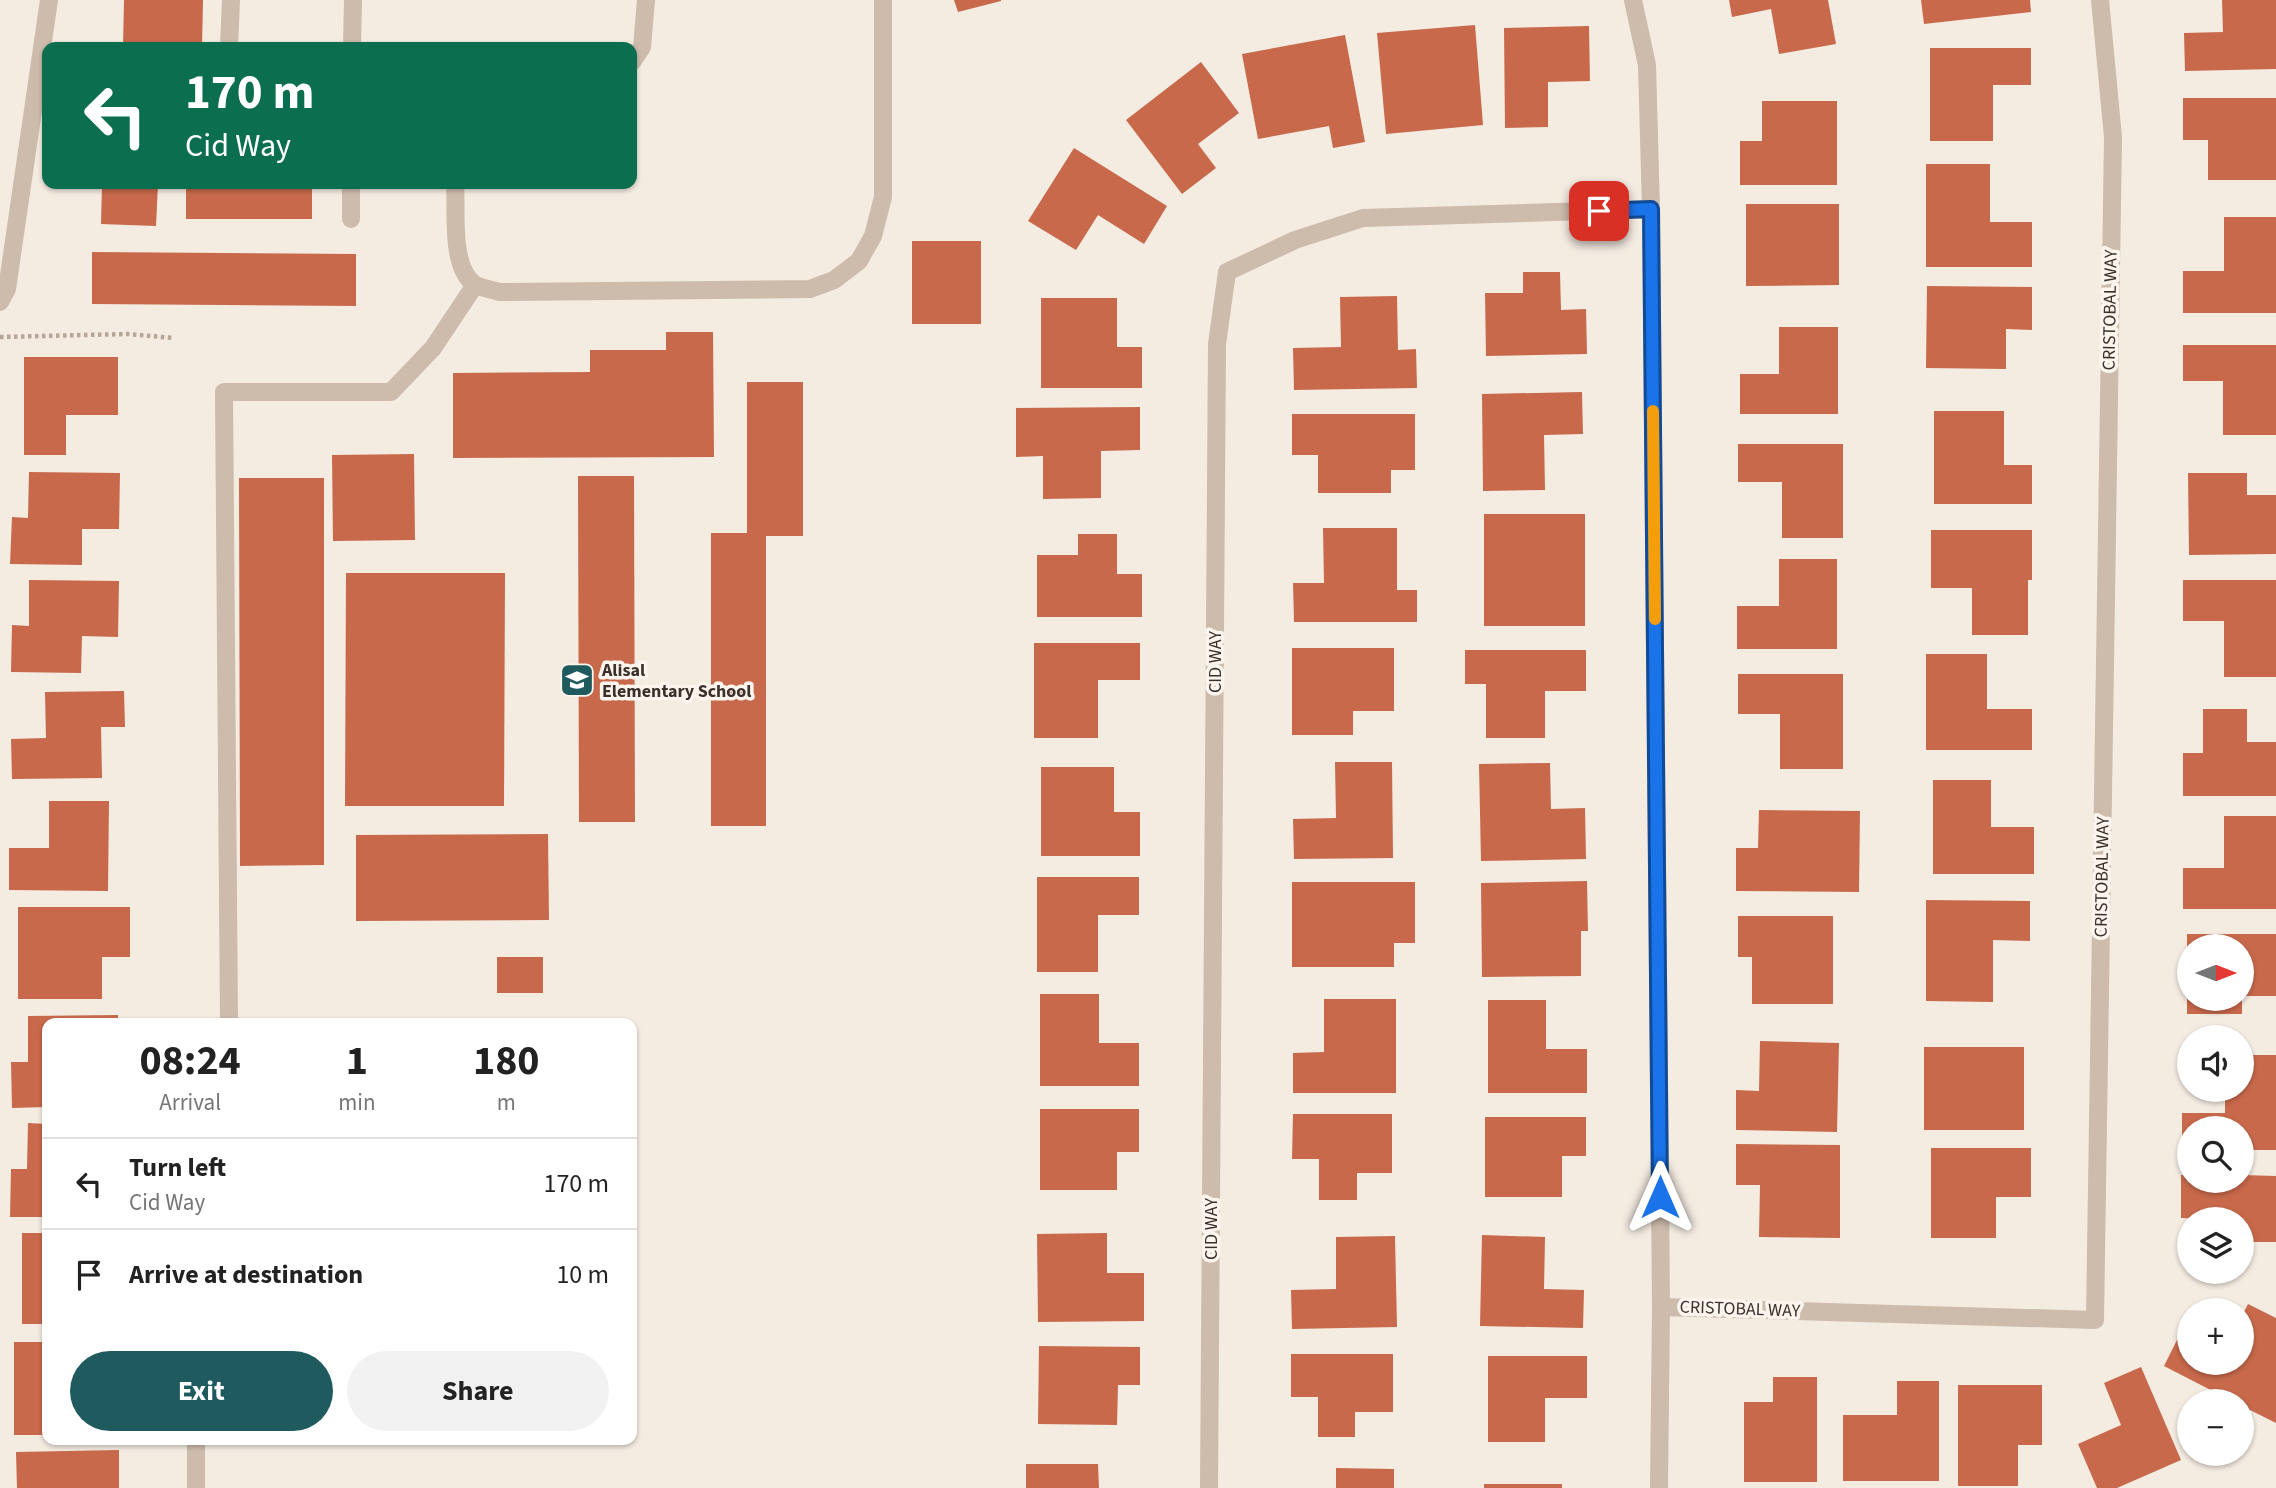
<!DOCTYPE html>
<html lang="en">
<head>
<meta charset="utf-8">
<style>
	body { margin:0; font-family:"Source Sans 3",sans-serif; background:#f2f2f2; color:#222; height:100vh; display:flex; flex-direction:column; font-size:26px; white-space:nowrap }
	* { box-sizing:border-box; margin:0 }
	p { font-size:23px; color:#767676 }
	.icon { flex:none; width:38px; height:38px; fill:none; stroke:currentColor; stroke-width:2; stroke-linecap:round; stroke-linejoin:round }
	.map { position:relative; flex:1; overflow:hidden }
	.panel { position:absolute; left:42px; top:1018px; width:595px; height:427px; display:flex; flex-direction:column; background:#fff; border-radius:14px; box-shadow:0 2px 5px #0004 }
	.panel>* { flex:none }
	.guide { position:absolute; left:42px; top:42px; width:595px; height:147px; border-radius:14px; box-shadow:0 2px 5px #0004; background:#0b6e4f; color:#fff; overflow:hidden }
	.needle { width:46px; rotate:90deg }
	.controls { position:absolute; left:2177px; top:934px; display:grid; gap:14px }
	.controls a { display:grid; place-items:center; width:77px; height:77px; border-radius:50%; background:#fff; box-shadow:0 2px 5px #0004; font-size:35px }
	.pin { position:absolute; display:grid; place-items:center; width:60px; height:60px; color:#fff; margin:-30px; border-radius:14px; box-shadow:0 4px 10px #0006 }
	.me { position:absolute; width:77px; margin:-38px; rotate:0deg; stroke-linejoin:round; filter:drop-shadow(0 0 5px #0008) }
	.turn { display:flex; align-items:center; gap:24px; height:147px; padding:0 28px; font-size:32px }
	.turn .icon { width:91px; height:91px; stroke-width:2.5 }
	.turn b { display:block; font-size:49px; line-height:60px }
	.eta { display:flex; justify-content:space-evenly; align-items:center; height:119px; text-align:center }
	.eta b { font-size:42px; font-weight:700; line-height:49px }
	.cta { display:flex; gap:14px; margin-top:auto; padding:14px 28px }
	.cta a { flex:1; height:80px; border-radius:42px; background:#1f5a5e; color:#fff; font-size:28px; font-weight:700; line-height:80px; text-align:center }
	.cta a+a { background:#f2f2f2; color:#222 }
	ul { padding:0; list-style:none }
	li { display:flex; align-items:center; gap:21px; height:91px; padding:0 28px; border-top:2px solid #e0e0e0 }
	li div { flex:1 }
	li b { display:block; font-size:26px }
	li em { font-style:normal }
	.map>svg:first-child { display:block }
	.building { fill:#c8694b }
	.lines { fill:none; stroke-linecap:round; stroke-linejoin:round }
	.path { stroke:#b9a596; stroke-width:4.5; stroke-dasharray:3.5 3.5; stroke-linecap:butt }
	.service { stroke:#cdbbac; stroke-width:18 }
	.minor { stroke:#cdbbac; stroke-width:18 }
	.route-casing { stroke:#114b97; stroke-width:18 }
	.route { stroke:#1a73e8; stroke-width:12 }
	.slow { stroke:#f59e0b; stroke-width:12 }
	.labels { text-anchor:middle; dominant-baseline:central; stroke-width:7; stroke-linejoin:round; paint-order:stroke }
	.street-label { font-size:18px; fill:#3b302b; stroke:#fbf5ee }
	.poi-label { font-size:18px; font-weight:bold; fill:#3b302b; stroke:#fbf5ee; text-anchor:start }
</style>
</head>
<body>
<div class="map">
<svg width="2276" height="1488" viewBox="0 0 2276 1488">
	<rect width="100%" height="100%" fill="#f4ebe1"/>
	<g class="building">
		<path d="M 124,0 L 203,0 L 202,47 L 123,47 Z"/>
		<path d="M 954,0 L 1001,0 L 1001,1 L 958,12 Z"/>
		<path d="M 1729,0 L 1828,0 L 1836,44 L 1779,54 L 1771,9 L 1732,17 Z"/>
		<path d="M 1921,0 L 2030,0 L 2031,12 L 1924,24 Z"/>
		<path d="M 2222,0 L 2276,0 L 2276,69 L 2185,71 L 2184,33 L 2223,32 Z"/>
		<path d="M 1475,25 L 1483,125 L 1386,134 L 1377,33 Z"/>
		<path d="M 1589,26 L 1590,81 L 1548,82 L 1548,127 L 1505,128 L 1504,28 Z"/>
		<path d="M 1345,35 L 1365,142 L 1333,148 L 1329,126 L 1258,139 L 1242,54 Z"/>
		<path d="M 1930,48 L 2031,48 L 2031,85 L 1993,85 L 1993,141 L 1930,141 Z"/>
		<path d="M 1201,62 L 1239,113 L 1198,144 L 1216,168 L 1182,194 L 1126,120 Z"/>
		<path d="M 2183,98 L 2276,98 L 2276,180 L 2208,180 L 2208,140 L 2183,140 Z"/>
		<path d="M 1762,101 L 1837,101 L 1837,185 L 1740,185 L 1740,141 L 1762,141 Z"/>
		<path d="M 1074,148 L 1167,206 L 1144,244 L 1098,215 L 1076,250 L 1028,221 Z"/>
		<path d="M 1926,164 L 1990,164 L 1990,222 L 2032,222 L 2032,267 L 1926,267 Z"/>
		<path d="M 102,184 L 158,184 L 156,226 L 101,224 Z"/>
		<rect x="186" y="184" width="126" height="35"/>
		<path d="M 1746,204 L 1839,204 L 1839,285 L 1746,286 Z"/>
		<path d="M 2224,217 L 2276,217 L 2276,313 L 2183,313 L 2183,271 L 2224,271 Z"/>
		<rect x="912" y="241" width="69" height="83"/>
		<path d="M 92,252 L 356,254 L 356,306 L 92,304 Z"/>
		<path d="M 1523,272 L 1560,272 L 1561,310 L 1586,309 L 1587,354 L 1486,356 L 1485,293 L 1523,293 Z"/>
		<path d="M 1927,286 L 2032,287 L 2032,330 L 2006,329 L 2006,369 L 1926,368 Z"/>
		<path d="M 1397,296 L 1398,350 L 1416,349 L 1417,388 L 1294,390 L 1293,348 L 1341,347 L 1340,297 Z"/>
		<path d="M 1041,298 L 1117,298 L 1117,347 L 1142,347 L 1142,388 L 1041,388 Z"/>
		<path d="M 1779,327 L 1838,327 L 1838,414 L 1740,414 L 1740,374 L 1779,374 Z"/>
		<path d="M 666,332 L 713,332 L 714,457 L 453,458 L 453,373 L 590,372 L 590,350 L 666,350 Z"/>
		<path d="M 2183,345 L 2276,345 L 2276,435 L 2223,435 L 2223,381 L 2183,381 Z"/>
		<path d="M 24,357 L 118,357 L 118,415 L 66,415 L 66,455 L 24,455 Z"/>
		<path d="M 747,382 L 803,382 L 803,536 L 766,536 L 766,826 L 711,826 L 711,533 L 747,533 Z"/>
		<path d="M 1582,392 L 1583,434 L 1544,435 L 1545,490 L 1483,491 L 1482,394 Z"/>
		<path d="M 1140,407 L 1140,450 L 1101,451 L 1101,498 L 1043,499 L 1043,456 L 1016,457 L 1016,408 Z"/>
		<path d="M 1934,411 L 2004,411 L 2004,465 L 2032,465 L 2032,504 L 1934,504 Z"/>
		<path d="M 1292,414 L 1415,414 L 1415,470 L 1391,470 L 1391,493 L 1318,493 L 1318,455 L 1292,455 Z"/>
		<path d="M 1738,444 L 1843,444 L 1843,538 L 1782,538 L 1782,482 L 1738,482 Z"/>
		<path d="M 414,454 L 415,540 L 333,541 L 332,455 Z"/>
		<path d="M 29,472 L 120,473 L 119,529 L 82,529 L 82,565 L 10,564 L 12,517 L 28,518 Z"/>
		<path d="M 2188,473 L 2247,473 L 2247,495 L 2276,495 L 2276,554 L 2189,555 Z"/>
		<path d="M 578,476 L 634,476 L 635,822 L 579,822 Z"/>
		<path d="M 239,478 L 324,478 L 324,865 L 240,866 Z"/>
		<rect x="1484" y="514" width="101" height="112"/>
		<path d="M 1323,528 L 1397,528 L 1397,590 L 1417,590 L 1417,622 L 1294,622 L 1293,583 L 1324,583 Z"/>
		<path d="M 1931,530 L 2032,530 L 2032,580 L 2028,580 L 2028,635 L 1972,635 L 1972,588 L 1931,588 Z"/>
		<path d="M 1078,534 L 1117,534 L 1117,574 L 1142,574 L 1142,617 L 1037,617 L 1037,555 L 1078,555 Z"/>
		<path d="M 1779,559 L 1837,559 L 1837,649 L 1737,649 L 1737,606 L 1779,606 Z"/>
		<path d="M 346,573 L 505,573 L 504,806 L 345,806 Z"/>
		<path d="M 29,580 L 119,581 L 118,637 L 82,636 L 81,673 L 11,672 L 12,625 L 29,626 Z"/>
		<path d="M 2183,580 L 2276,580 L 2276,677 L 2224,677 L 2224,621 L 2183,621 Z"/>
		<path d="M 1034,643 L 1140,643 L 1140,680 L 1098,680 L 1098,738 L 1034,738 Z"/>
		<path d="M 1292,648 L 1394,648 L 1394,711 L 1353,711 L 1353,735 L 1292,735 Z"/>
		<path d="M 1465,650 L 1586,650 L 1586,691 L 1545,691 L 1545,738 L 1486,738 L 1486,684 L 1465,684 Z"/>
		<path d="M 1926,654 L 1987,654 L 1987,709 L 2032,709 L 2032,750 L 1926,750 Z"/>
		<path d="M 1738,674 L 1843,674 L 1843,769 L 1780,769 L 1780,714 L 1738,714 Z"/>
		<path d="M 124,691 L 125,727 L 101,727 L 102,778 L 12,779 L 11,739 L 46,738 L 45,692 Z"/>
		<path d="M 2203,709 L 2247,709 L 2247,742 L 2276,742 L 2276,796 L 2183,796 L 2183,753 L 2203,753 Z"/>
		<path d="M 1335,762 L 1392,762 L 1393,858 L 1294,859 L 1293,819 L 1336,818 Z"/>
		<path d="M 1550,763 L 1551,809 L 1585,808 L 1586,859 L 1481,861 L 1479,764 Z"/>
		<path d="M 1041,767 L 1114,767 L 1114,812 L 1140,812 L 1140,856 L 1041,856 Z"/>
		<path d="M 1933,780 L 1991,780 L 1991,827 L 2034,827 L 2034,874 L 1933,874 Z"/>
		<path d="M 49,801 L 109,801 L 108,891 L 9,890 L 9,848 L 49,848 Z"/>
		<path d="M 1759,810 L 1860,811 L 1859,892 L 1736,891 L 1736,848 L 1758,848 Z"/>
		<path d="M 2224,816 L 2276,816 L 2276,909 L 2183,909 L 2183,868 L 2224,868 Z"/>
		<path d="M 548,834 L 549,920 L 356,921 L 356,835 Z"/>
		<path d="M 1037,877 L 1139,877 L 1139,915 L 1098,915 L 1098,972 L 1037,972 Z"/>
		<path d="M 1587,881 L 1588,931 L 1581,931 L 1581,976 L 1482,977 L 1481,883 Z"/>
		<path d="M 1292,882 L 1415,882 L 1415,943 L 1394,943 L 1394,967 L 1292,967 Z"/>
		<path d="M 1926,900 L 2030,901 L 2030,941 L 1993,940 L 1993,1002 L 1926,1001 Z"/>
		<path d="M 18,907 L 130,907 L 130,957 L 102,957 L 102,999 L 18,999 Z"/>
		<path d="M 1738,916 L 1833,916 L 1833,1004 L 1752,1004 L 1752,957 L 1738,957 Z"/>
		<path d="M 2187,934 L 2276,934 L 2276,996 L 2242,996 L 2242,947 L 2187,947 Z"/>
		<rect x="497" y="957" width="46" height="36"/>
		<path d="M 1040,994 L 1099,994 L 1099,1043 L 1139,1043 L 1139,1086 L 1040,1086 Z"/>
		<path d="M 1324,999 L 1396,999 L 1396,1093 L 1293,1093 L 1293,1053 L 1324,1052 Z"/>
		<rect x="2187" y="999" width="55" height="15"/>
		<path d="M 1488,1000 L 1546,1000 L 1546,1049 L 1587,1049 L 1587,1093 L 1488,1093 Z"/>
		<path d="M 118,1015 L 118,1024 L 47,1024 L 47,1107 L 12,1108 L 11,1062 L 28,1062 L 28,1016 Z"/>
		<path d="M 1760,1041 L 1839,1043 L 1837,1132 L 1736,1130 L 1736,1090 L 1759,1091 Z"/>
		<rect x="1924" y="1047" width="100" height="83"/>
		<path d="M 2242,1055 L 2276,1055 L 2276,1150 L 2242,1150 L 2242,1129 L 2189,1129 L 2189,1150 L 2182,1150 L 2182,1113 L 2225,1113 L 2225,1090 L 2242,1090 Z"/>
		<path d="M 1040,1109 L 1139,1109 L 1139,1152 L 1117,1152 L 1117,1190 L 1040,1190 Z"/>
		<path d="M 1293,1114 L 1392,1114 L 1392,1173 L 1357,1173 L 1357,1200 L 1319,1200 L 1319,1159 L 1292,1159 Z"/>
		<path d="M 1485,1117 L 1586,1117 L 1586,1156 L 1562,1156 L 1562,1197 L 1485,1197 Z"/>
		<path d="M 28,1123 L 47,1124 L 47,1217 L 10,1217 L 11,1169 L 27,1169 Z"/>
		<path d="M 1736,1144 L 1840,1145 L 1840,1238 L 1759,1237 L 1760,1185 L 1736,1185 Z"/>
		<path d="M 1931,1148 L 2031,1148 L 2031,1197 L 1996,1197 L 1996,1238 L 1931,1238 Z"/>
		<path d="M 2181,1175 L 2189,1175 L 2189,1181 L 2242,1181 L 2242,1175 L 2276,1176 L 2276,1242 L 2247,1242 L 2247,1257 L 2242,1257 L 2242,1220 L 2181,1218 Z"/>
		<rect x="22" y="1233" width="25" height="91"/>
		<path d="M 1107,1233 L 1107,1273 L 1144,1273 L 1144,1321 L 1038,1322 L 1037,1234 Z"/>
		<path d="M 1482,1235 L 1545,1237 L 1544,1289 L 1584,1290 L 1583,1328 L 1480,1326 Z"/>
		<path d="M 1395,1236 L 1397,1327 L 1292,1329 L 1291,1290 L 1336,1289 L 1336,1237 Z"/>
		<path d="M 2248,1304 L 2276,1318 L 2276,1423 L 2242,1406 L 2242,1402 L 2234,1402 L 2164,1366 L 2184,1326 L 2189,1329 L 2189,1363 L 2242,1363 L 2242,1316 Z"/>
		<rect x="14" y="1342" width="33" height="93"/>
		<path d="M 1039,1346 L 1140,1347 L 1140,1385 L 1118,1385 L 1117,1425 L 1038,1424 Z"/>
		<path d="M 1291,1354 L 1393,1354 L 1393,1412 L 1355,1412 L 1355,1437 L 1318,1437 L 1318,1397 L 1291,1397 Z"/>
		<path d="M 1488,1356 L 1587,1356 L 1587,1398 L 1545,1398 L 1545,1442 L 1488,1442 Z"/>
		<path d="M 2141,1367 L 2181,1460 L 2117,1488 L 2097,1488 L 2078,1444 L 2121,1425 L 2104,1383 Z"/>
		<path d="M 1773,1377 L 1817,1377 L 1817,1482 L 1744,1482 L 1744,1402 L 1773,1402 Z"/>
		<path d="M 1897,1381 L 1939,1381 L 1939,1481 L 1843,1481 L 1843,1415 L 1897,1415 Z"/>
		<path d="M 1958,1385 L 2042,1385 L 2042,1445 L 2018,1445 L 2018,1486 L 1958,1486 Z"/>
		<path d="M 119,1450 L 119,1488 L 17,1488 L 16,1452 Z"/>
		<path d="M 1026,1464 L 1098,1464 L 1099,1488 L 1026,1488 Z"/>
		<path d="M 1336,1468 L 1394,1469 L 1394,1488 L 1336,1488 Z"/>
		<rect x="1484" y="1484" width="78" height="4"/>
	</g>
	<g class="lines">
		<path class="path" d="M 0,337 L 128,334 L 173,338"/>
		<g class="service">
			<path d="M 229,47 L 231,0"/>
			<path d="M 352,47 L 353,0"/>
			<path d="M 632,62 L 642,47 L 646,0"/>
			<path d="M 455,184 C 457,211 450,266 474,284 C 481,288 492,290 500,292 L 810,289 L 834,280 L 859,261 L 873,236 L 883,197 L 883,0"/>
			<path d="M 351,219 L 351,184"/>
			<path d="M 229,1024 L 224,392 L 391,392 L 433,348 L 475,285"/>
			<path d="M 196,1440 L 196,1488"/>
		</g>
		<g class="minor">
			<path d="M 1633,0 L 1647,65 L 1651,209 L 1661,1307 L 1659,1488"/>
			<path d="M 0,302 L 7,289 L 49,0"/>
			<path d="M 1661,1307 L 2095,1320 L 2113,137 L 2100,0"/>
			<path d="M 1209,1488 L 1217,344 L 1227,272 L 1295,240 L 1363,218 L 1651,209"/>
		</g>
	</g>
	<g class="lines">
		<g class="route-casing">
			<path id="route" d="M 1599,211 L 1651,209 L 1660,1197"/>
		</g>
		<use href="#route" class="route"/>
		<path class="slow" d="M 1653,411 L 1655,619"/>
	</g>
	<defs>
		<g id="school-square" transform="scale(1.75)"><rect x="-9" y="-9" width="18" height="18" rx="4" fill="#1f5a5e" stroke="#fbf5ee"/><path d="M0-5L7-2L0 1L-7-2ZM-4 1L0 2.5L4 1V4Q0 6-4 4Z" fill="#fff"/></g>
	</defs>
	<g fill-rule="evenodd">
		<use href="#school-square" x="577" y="680"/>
	</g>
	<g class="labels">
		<g class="street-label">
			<text transform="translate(2110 310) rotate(-89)">CRISTOBAL WAY</text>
			<text transform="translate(1215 662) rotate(-90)">CID WAY</text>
			<text transform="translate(2102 877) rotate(-89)">CRISTOBAL WAY</text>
			<text transform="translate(1211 1229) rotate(-90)">CID WAY</text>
			<text transform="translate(1740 1309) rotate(2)">CRISTOBAL WAY</text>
		</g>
		<g class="poi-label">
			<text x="602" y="670">Alisal<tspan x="602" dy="21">Elementary School</tspan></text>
		</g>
	</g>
</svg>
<div class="controls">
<a><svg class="needle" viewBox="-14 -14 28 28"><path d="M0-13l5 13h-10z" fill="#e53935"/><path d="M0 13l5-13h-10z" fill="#767676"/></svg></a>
<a><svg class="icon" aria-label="sound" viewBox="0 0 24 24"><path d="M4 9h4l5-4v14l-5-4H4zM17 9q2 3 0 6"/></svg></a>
<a><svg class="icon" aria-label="search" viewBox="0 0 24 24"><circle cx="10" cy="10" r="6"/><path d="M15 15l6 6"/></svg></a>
<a><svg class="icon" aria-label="layers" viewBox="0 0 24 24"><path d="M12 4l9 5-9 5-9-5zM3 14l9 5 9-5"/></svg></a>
<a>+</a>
<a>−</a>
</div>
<div class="pin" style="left:1599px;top:211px;background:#d93025"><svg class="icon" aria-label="arrive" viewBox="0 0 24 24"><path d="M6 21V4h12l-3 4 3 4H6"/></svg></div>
<svg class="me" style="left:1660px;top:1197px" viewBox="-20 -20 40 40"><path d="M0-17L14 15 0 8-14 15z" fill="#1a73e8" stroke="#fff" stroke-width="4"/></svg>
<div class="guide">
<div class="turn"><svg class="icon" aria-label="left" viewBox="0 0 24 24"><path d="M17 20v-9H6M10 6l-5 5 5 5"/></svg><div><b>170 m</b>Cid Way</div></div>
</div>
<section class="panel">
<div class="eta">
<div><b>08:24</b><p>Arrival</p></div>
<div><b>1</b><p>min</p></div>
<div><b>180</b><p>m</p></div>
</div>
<ul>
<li><svg class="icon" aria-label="left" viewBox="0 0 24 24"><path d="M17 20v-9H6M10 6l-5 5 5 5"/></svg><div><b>Turn left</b><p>Cid Way</p></div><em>170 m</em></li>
<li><svg class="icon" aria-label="arrive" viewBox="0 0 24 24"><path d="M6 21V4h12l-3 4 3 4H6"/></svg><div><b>Arrive at destination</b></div><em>10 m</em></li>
</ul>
<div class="cta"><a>Exit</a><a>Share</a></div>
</section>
</div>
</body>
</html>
